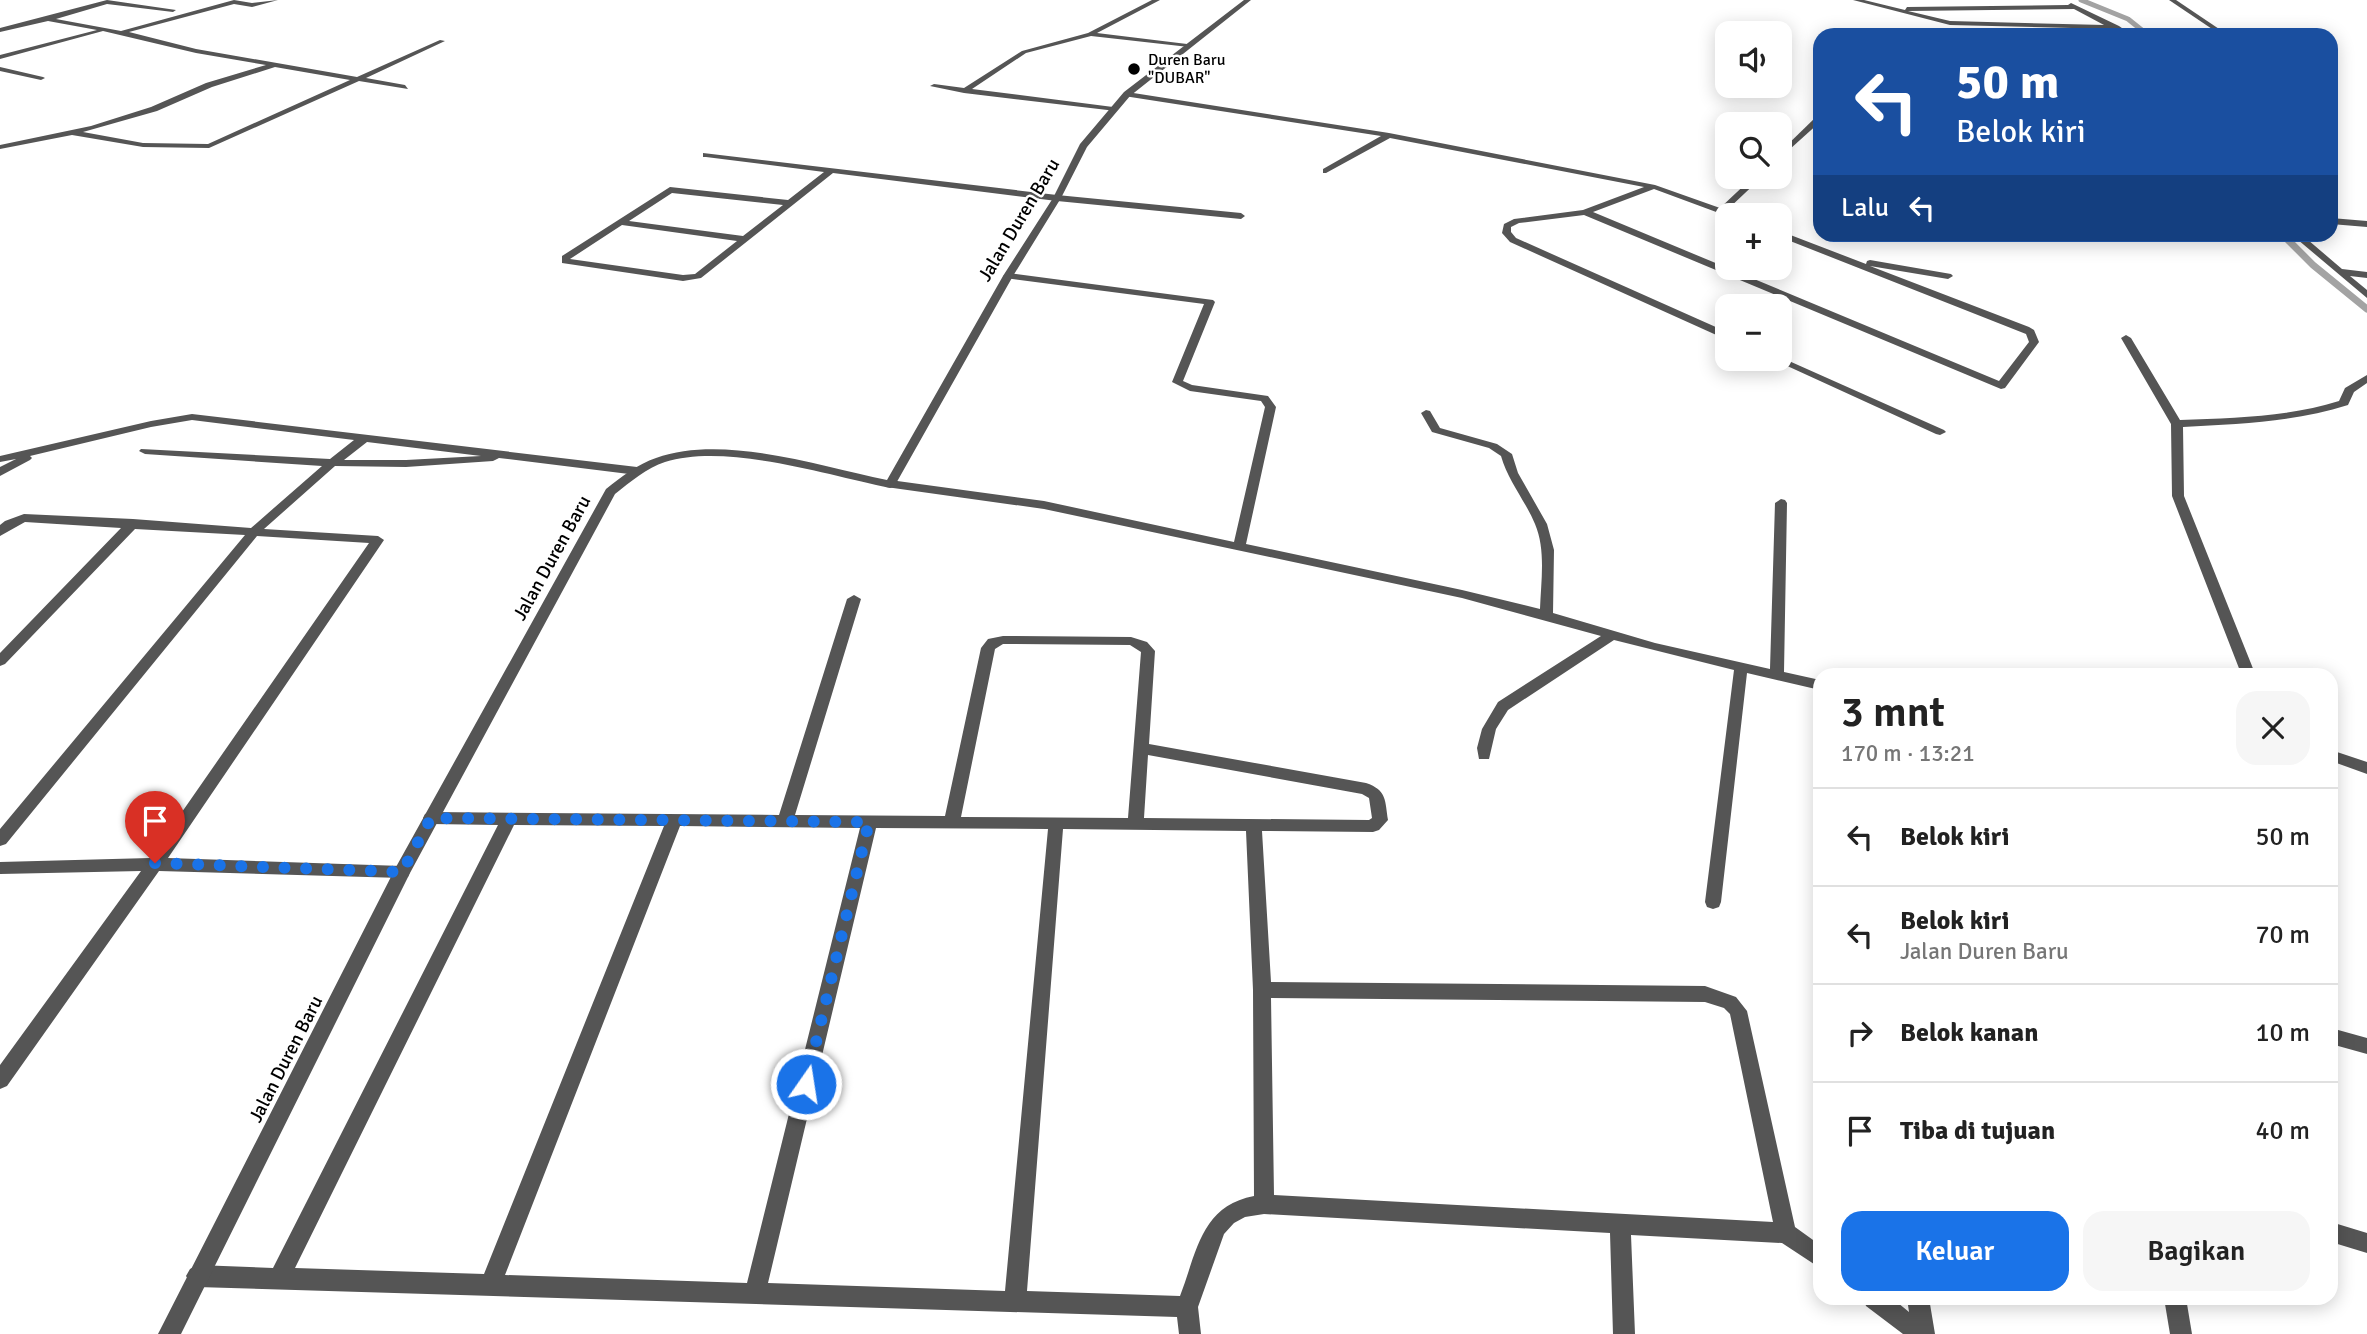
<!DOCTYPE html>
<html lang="id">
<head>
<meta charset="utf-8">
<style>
	body { margin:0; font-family:Signika,sans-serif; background:#f6f6f6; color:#222; height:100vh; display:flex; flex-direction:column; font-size:26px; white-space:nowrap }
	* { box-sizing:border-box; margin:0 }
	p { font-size:23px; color:#767676 }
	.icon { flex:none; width:38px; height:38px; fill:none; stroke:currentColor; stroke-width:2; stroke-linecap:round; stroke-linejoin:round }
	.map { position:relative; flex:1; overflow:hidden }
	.sheet { position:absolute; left:1813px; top:668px; width:525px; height:637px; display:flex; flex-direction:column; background:#fff; border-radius:21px; box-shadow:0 4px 18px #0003 }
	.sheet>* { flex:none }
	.banner { position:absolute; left:1813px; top:28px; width:525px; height:214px; border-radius:21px; box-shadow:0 4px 18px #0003; background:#1a4fa0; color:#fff; overflow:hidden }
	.fabs { position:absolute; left:1715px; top:21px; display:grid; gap:14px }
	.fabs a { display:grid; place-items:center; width:77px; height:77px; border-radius:14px; background:#fff; box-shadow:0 4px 18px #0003; font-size:35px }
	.pin { position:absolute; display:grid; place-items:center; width:60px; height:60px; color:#fff; margin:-72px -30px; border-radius:50% 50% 50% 0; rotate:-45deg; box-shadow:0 0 7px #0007 }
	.pin .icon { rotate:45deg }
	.me { position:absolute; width:77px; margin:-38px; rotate:13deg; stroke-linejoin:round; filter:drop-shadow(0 0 5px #0008) }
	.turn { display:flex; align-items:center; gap:24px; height:147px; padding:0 28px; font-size:32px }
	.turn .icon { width:91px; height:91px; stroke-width:2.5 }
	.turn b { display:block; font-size:49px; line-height:60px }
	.then { display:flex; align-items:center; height:66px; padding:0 28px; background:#0003; gap:14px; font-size:26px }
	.round { display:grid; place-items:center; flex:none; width:74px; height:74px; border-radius:21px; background:#f6f6f6 }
	.summary { display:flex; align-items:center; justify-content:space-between; height:119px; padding:0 28px }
	h1 { font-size:42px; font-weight:600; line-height:52px }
	.button { display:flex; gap:14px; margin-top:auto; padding:14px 28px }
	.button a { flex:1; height:80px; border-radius:21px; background:#1a73e8; color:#fff; font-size:28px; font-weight:600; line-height:80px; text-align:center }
	.button a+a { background:#f6f6f6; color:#222 }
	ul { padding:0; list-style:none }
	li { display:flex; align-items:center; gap:21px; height:98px; padding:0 28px; border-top:2px solid #e0e0e0 }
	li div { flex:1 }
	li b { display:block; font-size:26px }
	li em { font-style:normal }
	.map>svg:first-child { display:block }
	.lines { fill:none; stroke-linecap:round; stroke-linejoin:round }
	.stream-far1 { stroke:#a3a3a3; stroke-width:5 }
	.stream { stroke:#a3a3a3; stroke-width:7 }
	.minor { fill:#555; fill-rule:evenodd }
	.tertiary { fill:#555; fill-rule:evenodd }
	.route { stroke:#1a73e8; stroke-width:12; stroke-dasharray:0 21.6 }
	.poi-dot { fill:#000; stroke:#fff; stroke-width:2.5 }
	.labels { text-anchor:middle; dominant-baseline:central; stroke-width:5; stroke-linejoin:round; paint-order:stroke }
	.far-poi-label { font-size:16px; fill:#000; stroke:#fff; text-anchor:start }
	.street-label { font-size:19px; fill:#000; stroke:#fff }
</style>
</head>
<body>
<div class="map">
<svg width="2367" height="1334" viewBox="0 0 2367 1334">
	<rect width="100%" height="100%" fill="#fff"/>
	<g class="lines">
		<path class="stream-far1" d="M 2081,0 L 2128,19 L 2148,35"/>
		<path class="stream" d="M 2282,234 L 2313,265 L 2367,309"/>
		<g class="minor">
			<path d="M 107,0 L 176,10 L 173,12 L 107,4 L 56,19 L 121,31 L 234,0 L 252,3 L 278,0 L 252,7 L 234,4 L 129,32 L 196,49 L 357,77 L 440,40 L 445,41 L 366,78 L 405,85 L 408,89 L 359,81 L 209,148 L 143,147 L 72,135 L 0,149 L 0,145 L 91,126 L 151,107 L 206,83 L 266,65 L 196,53 L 103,31 L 0,59 L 0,55 L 97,30 L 48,21 L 0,32 L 0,28 ZM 275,67 L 350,80 L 208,144 L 143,143 L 83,132 L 157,111 L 212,87 Z"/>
			<path d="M 1152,0 L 1160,0 L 1097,33 L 1187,44 L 1189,47 L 1091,36 L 1026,53 L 972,89 L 1113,107 L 1117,109 L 1116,111 L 964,93 L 930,86 L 934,84 L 964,88 L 1022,51 L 1088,33 Z"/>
			<path d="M 1853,0 L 1864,0 L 1905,10 L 1907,7 L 2068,5 L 2071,3 L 2119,26 L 2132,35 L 2124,35 L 2112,29 L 1950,25 ZM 2074,9 L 2104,25 L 1950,21 L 1908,11 Z"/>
			<path d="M 2169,0 L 2176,0 L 2228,35 L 2221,35 Z"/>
			<path d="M 0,67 L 43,77 L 45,78 L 41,80 L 0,71 Z"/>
			<path d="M 1127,92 L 1389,133 L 1655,185 L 1720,208 L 1753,177 L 1762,177 L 1727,210 L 1736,215 L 1727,216 L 1654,189 L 1593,212 L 1999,381 L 2029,342 L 2026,334 L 1780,237 L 1780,231 L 1866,264 L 1867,261 L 1870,260 L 1951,274 L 1953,276 L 1948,279 L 1870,266 L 2029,327 L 2034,330 L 2039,342 L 2005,388 L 2001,389 L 1584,215 L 1519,223 L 1511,227 L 1511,232 L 1516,238 L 1727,332 L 1727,339 L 1723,338 L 1510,242 L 1502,233 L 1504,224 L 1514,219 L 1583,210 L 1644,187 L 1390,138 L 1326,173 L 1323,173 L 1323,169 L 1381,136 L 1124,96 Z"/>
			<path d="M 1817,116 L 1820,116 L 1820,122 L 1780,158 L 1780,152 Z"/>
			<path d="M 703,153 L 1057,195 L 1241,213 L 1245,216 L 1241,219 L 1057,201 L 833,173 L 701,278 L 683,281 L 562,263 L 562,256 L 670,187 L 788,200 L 824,172 L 706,157 L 703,157 ZM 672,193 L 783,205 L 743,236 L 629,221 ZM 622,225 L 737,241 L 695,274 L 683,275 L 570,259 Z"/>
			<path d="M 2331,218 L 2367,221 L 2367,227 L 2331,224 Z"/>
			<path d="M 2291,234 L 2301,234 L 2342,269 L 2367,272 L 2367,278 L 2350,276 L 2367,290 L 2367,298 Z"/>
			<path d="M 1008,273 L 1213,300 L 1215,302 L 1183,381 L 1192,385 L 1268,396 L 1276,407 L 1246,544 L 1462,590 L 1540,609 C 1541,581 1546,550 1535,524 C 1525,500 1508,481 1501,456 L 1489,448 L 1432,432 L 1421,413 L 1426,410 L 1430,411 L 1440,428 L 1497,444 L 1512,454 L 1518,473 L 1547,524 L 1554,550 L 1553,613 L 1655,643 L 1770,669 L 1775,503 L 1781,499 L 1785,500 L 1787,503 L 1784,672 L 1820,680 L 1820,690 L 1747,673 L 1721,902 L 1719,907 L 1713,909 L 1707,907 L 1705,902 L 1734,670 L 1614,640 L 1508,710 L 1496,729 L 1489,759 L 1479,759 L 1477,748 L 1482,729 L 1498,702 L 1601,636 L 1462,598 L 1044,509 L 886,487 L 886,481 L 890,480 L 1044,501 L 1234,542 L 1265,407 L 1261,401 L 1190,391 L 1172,382 L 1204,304 L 1005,278 L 1003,276 Z"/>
			<path d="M 2126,335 L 2131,338 L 2180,420 C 2234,418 2288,417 2339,401 L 2345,388 L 2367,375 L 2367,383 L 2354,392 L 2348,405 C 2294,422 2239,424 2183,427 L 2184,496 L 2256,676 L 2242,676 L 2172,496 L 2171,424 L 2121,338 Z"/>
			<path d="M 1780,357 L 1944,430 L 1946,432 L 1940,435 L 1936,434 L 1772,359 L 1780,359 Z"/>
			<path d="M 192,414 L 637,467 L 643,471 L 637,475 L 499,458 L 493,461 L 406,467 L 335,466 L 264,529 L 378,536 L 384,540 L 168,858 L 402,866 L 408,867 L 410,872 L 408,877 L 402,878 L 159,871 L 7,1086 L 0,1089 L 0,1065 L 141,871 L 0,874 L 0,862 L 150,858 L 369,543 L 257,536 L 6,844 L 0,846 L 0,829 L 245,535 L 135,529 L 5,664 L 0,666 L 0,653 L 121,528 L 25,522 L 0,536 L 0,525 L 5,521 L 24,514 L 133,519 L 251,528 L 322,466 L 145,454 L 139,451 L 141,449 L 330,459 L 354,440 L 192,420 L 151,427 L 30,456 L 32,458 L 30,460 L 0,476 L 0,467 L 16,459 L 0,462 L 0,456 L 151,421 ZM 367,442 L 481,456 L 406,460 L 344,460 Z"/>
			<path d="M 854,595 L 861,599 L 795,815 L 945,816 L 981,648 L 988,639 L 1003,636 L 1131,637 L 1147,642 L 1155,651 L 1149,744 L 1366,783 C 1387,790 1385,801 1388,820 L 1379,830 L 1373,832 L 1262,831 L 1271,982 L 1705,986 L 1736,997 L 1747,1011 L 1795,1227 L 1820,1245 L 1820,1268 L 1782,1243 L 1631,1235 L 1635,1334 L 1613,1334 L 1610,1233 L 1264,1214 L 1245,1217 L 1234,1223 L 1224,1234 L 1198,1307 L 1201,1334 L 1179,1334 L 1177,1317 L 197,1287 L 190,1283 L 186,1276 L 190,1269 L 197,1265 L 273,1268 L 498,825 L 431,824 L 425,822 L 423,818 L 425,814 L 431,812 L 779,815 L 847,599 ZM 1003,644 L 1130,645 L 1141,652 L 1128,818 L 961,817 L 995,649 ZM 1148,755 L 1362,794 L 1369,798 L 1372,818 L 1369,820 L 1144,818 ZM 514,825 L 664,826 L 484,1274 L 295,1268 ZM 680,826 L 860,828 L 747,1283 L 505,1275 ZM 876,828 L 1048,829 L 1005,1291 L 768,1283 ZM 1063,829 L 1246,831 L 1253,990 L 1254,1196 C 1201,1206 1197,1252 1180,1296 L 1027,1291 ZM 1271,998 L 1705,1002 L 1724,1008 L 1730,1014 L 1773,1222 L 1274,1195 Z"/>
			<path d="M 2331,750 L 2367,762 L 2367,774 L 2331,761 Z"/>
			<path d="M 2331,1028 L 2367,1038 L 2367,1054 L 2331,1044 Z"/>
			<path d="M 2331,1222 L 2367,1233 L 2367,1253 L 2331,1242 Z"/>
			<path d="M 1863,1298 L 1892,1298 L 1909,1312 L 1907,1298 L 1929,1298 L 1935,1334 L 1903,1334 L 1866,1306 Z"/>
			<path d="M 2164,1298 L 2186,1298 L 2192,1334 L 2170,1334 Z"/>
		</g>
		<path class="tertiary" d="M 1244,0 L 1251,0 L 1130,96 L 1087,147 L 1061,198 L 1013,276 L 894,487 L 890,488 C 827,475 727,443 665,462 C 647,468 630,482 615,494 L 410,873 L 181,1334 L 158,1334 L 396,867 L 606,489 C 621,477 638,464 656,458 C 724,434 818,466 887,480 L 1003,276 L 1053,198 L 1080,144 L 1124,92 Z"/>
	</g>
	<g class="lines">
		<path class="route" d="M 155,863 L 402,872 L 431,818 L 869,822 L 806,1084"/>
	</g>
	<circle class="poi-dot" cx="1134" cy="69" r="7"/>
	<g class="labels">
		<g class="far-poi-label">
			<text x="1148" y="60">Duren Baru<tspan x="1148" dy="18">"DUBAR"</tspan></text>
		</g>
		<g class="street-label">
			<text transform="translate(1019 220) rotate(-59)">Jalan Duren Baru</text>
			<text transform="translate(552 558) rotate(-61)">Jalan Duren Baru</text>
			<text transform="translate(286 1059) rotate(-63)">Jalan Duren Baru</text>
		</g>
	</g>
</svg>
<div class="fabs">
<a><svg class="icon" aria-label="sound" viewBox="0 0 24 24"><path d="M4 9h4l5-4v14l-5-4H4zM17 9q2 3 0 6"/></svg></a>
<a><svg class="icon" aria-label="search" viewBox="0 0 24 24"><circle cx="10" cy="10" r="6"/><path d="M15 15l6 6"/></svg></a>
<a>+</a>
<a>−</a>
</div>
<div class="pin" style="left:155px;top:863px;background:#d93025"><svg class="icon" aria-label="arrive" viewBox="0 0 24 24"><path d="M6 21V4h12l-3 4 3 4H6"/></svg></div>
<svg class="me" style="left:806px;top:1084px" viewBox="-20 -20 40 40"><circle r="17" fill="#1a73e8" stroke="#fff" stroke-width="3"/><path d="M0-11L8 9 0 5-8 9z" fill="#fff"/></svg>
<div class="banner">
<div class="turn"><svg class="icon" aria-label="left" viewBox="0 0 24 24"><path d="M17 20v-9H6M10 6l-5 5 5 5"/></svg><div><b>50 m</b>Belok kiri</div></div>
<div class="then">Lalu<svg class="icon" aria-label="left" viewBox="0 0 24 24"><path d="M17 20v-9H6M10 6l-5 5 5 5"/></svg></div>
</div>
<section class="sheet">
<div class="summary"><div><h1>3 mnt</h1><p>170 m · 13:21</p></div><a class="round"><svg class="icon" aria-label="close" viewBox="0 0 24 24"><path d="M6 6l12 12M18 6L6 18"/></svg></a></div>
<ul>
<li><svg class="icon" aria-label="left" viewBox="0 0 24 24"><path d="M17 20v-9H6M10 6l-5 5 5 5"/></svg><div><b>Belok kiri</b></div><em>50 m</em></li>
<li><svg class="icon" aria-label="left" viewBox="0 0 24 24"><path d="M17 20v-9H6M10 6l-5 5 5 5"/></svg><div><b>Belok kiri</b><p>Jalan Duren Baru</p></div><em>70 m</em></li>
<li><svg class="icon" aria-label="right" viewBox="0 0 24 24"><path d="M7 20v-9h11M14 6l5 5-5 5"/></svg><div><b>Belok kanan</b></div><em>10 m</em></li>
<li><svg class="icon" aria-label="arrive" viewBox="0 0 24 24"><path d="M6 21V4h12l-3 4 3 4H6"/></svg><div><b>Tiba di tujuan</b></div><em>40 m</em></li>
</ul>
<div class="button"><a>Keluar</a><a>Bagikan</a></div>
</section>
</div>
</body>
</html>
